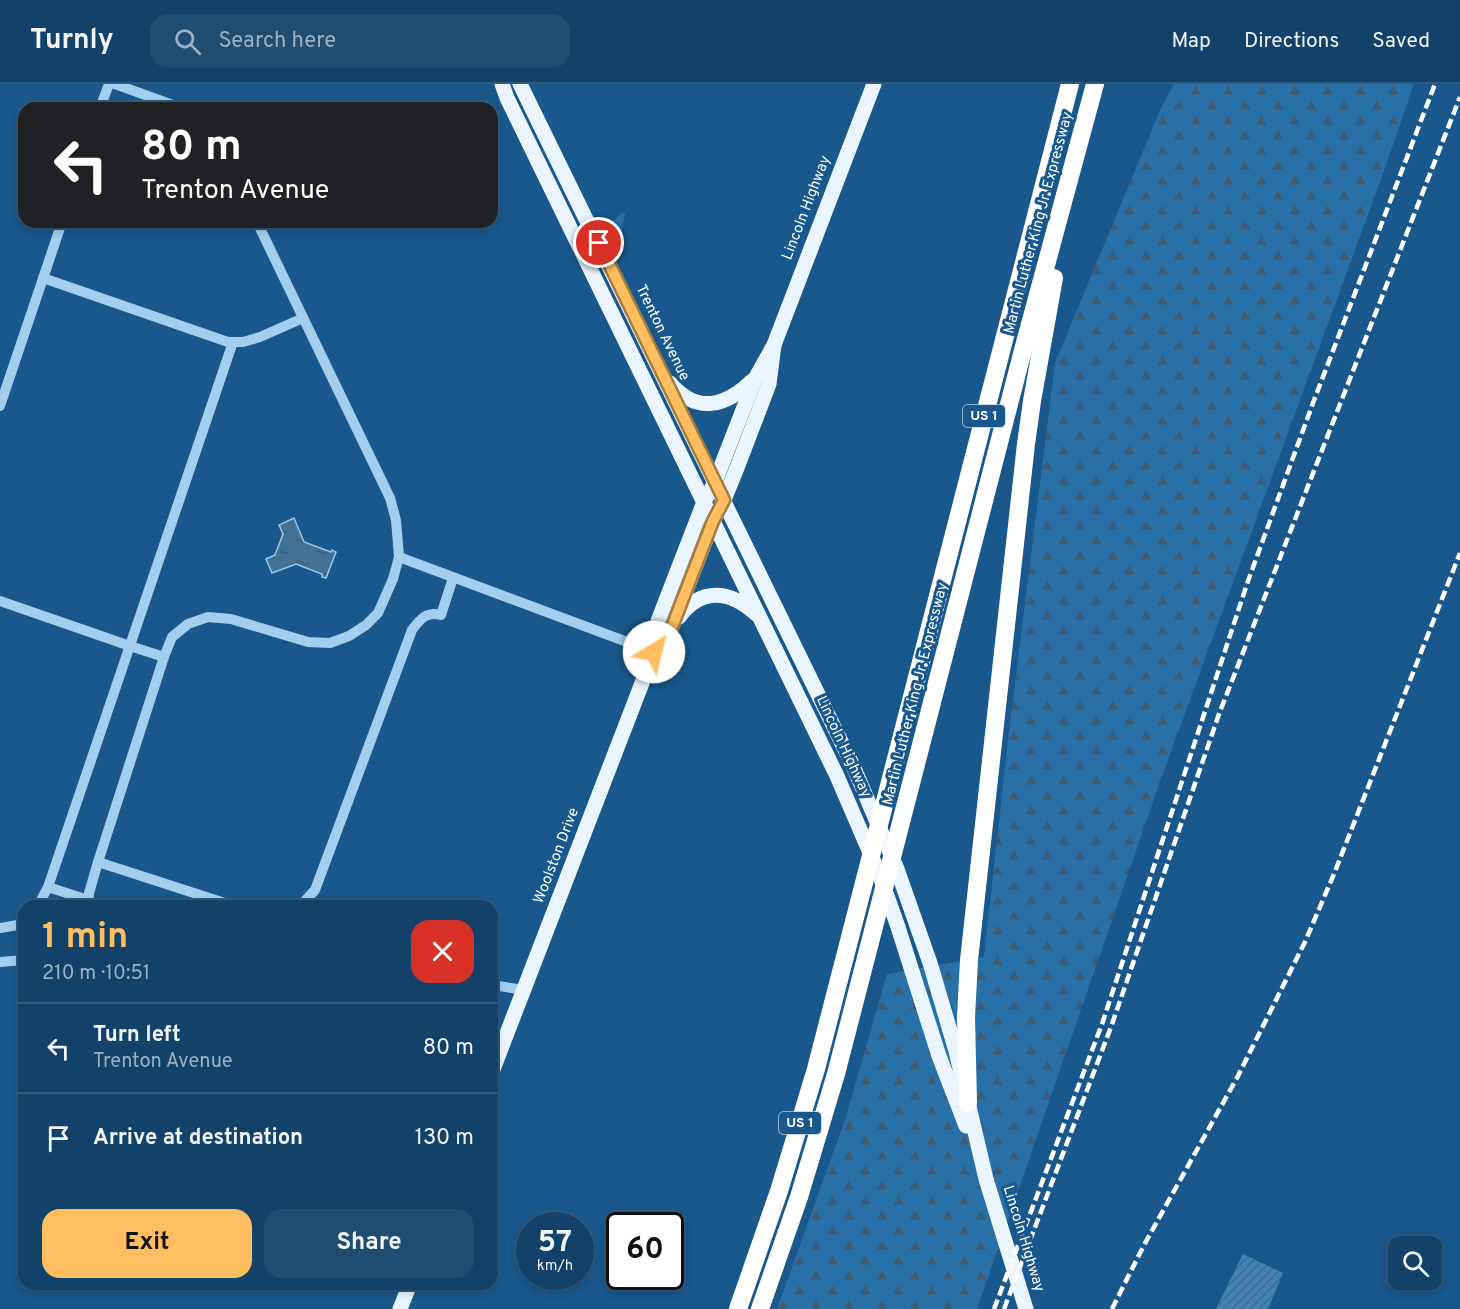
<!DOCTYPE html>
<html lang="en">
<head>
<meta charset="utf-8">
<style>
	body { margin:0; font-family:Overpass,sans-serif; background:#1f4d71; color:#f1f3f6; height:100vh; display:flex; flex-direction:column; font-size:22px; white-space:nowrap }
	* { box-sizing:border-box; margin:0 }
	p { font-size:20px; color:#9cb0c0 }
	.icon { flex:none; width:33px; height:33px; fill:none; stroke:currentColor; stroke-width:2; stroke-linecap:round; stroke-linejoin:round }
	.map { position:relative; flex:1; overflow:hidden }
	.details { position:absolute; left:18px; top:816px; width:480px; height:390px; display:flex; flex-direction:column; background:#124269; border-radius:18px; box-shadow:0 3px 9px #0003,0 0 0 2px #315b7d }
	.details>* { flex:none }
	.top-card { position:absolute; left:18px; top:18px; width:480px; height:126px; border-radius:18px; box-shadow:0 3px 9px #0003,0 0 0 2px #315b7d; background:#202124; color:#fff; overflow:hidden }
	.buttons { position:absolute; left:1388px; top:1152px; display:grid; gap:12px }
	.buttons a { display:grid; place-items:center; width:54px; height:54px; border-radius:12px; background:#124269; box-shadow:0 3px 9px #0003,0 0 0 2px #315b7d; font-size:30px }
	.speed { position:absolute; left:516px; top:1128px; display:flex; gap:12px; font-size:30px; font-weight:700; text-align:center }
	.speed>* { display:grid; place-content:center; width:78px; height:78px; border-radius:50%; background:#124269; box-shadow:0 3px 9px #0003,0 0 0 2px #315b7d; line-height:1 }
	.speed small { font-size:15px; font-weight:400 }
	.speed .limit { border:3px solid #111; border-radius:9px; background:#fff; color:#111 }
	.pin { position:absolute; display:grid; place-items:center; width:51px; height:51px; color:#fff; margin:-26px; border:3px solid #fff; border-radius:50%; box-shadow:0 2px 6px #0007 }
	.me { position:absolute; width:66px; margin:-33px; rotate:36deg; stroke-linejoin:round; filter:drop-shadow(0 0 4px #0008) }
	.turn { display:flex; align-items:center; gap:21px; height:126px; padding:0 24px; font-size:27px }
	.turn .icon { width:78px; height:78px; stroke-width:2.5 }
	.turn b { display:block; font-size:42px; line-height:51px }
	.round { display:grid; place-items:center; flex:none; width:63px; height:63px; border-radius:18px; background:#1f4d71 }
	.headline { display:flex; align-items:center; justify-content:space-between; height:102px; padding:0 24px }
	h1 { font-size:36px; font-weight:700; line-height:45px; color:#ffbe60 }
	.action { display:flex; gap:12px; margin-top:auto; padding:12px 24px }
	.action a { flex:1; height:69px; border-radius:18px; background:#ffbe60; color:#111; font-size:24px; font-weight:700; line-height:69px; text-align:center }
	.action a+a { background:#1f4d71; color:#f1f3f6 }
	ul { padding:0; list-style:none }
	li { display:flex; align-items:center; gap:18px; height:90px; padding:0 24px; border-top:2px solid #315b7d }
	li div { flex:1 }
	li b { display:block; font-size:22px }
	li em { font-style:normal }
	header { display:flex; align-items:center; gap:36px; box-sizing:border-box; height:84px; padding:0 30px; background:#124269; border-bottom:2px solid #315b7d }
	header strong { font-size:28px }
	nav { display:flex; gap:33px; margin-inline-start:auto; font-size:21px }
	.search { width:420px; height:54px; background:#1f4d71; display:flex; align-items:center; gap:15px; box-sizing:border-box; padding:0 21px; border-radius:18px; color:#9cb0c0; font-size:22px }
	.map>svg:first-child { display:block }
	.grass { fill:url(#grass-tufts) }
	.forest { fill:url(#forest-firs) }
	.water { fill:url(#water-ripples); stroke:#95cbf1; stroke-width:1.5 }
	.building { fill:url(#building-hatch) }
	.lines { fill:none; stroke-linecap:round; stroke-linejoin:round }
	.minor { stroke:#a3ceee; stroke-width:10 }
	.major { stroke:#eaf5ff; stroke-width:15 }
	.highway { stroke:#fff; stroke-width:18 }
	.rail { stroke:#fff; stroke-width:4.5; stroke-dasharray:10 4.5; stroke-linecap:butt }
	.route-casing { stroke:#a67c3e; stroke-width:15 }
	.route { stroke:#ffbe60; stroke-width:10 }
	.labels { text-anchor:middle; dominant-baseline:central; stroke-width:6; stroke-linejoin:round; paint-order:stroke }
	.shield { fill:#18588c; stroke:#bacddc; stroke-width:1.5 }
	.shield-label { font-size:14px; font-weight:bold; fill:#fff }
	.street-label { font-size:15px; fill:#fff; stroke:#18588c }
</style>
</head>
<body>
<header>
<strong>Turnly</strong>
<div class="search"><svg class="icon" aria-label="search" viewBox="0 0 24 24"><circle cx="10" cy="10" r="6"/><path d="M15 15l6 6"/></svg>Search here</div>
<nav><a>Map</a><a>Directions</a><a>Saved</a></nav>
</header>
<div class="map">
<svg width="1460" height="1225" viewBox="0 0 1460 1225">
	<defs>
		<pattern id="grass-tufts" width="24" height="20" patternUnits="userSpaceOnUse" patternTransform="scale(1.5)"><rect width="24" height="20" fill="#2871a8"/><path d="M3 7l-1-3M5 7V3M7 7l1-3M15 17l-1-3M17 17v-4M19 17l1-3" fill="none" stroke="#3e5b71"/></pattern>
		<pattern id="forest-firs" width="22" height="20" patternUnits="userSpaceOnUse" patternTransform="scale(1.5)"><rect width="22" height="20" fill="#2871a8"/><path d="M5 1l3.5 6h-7zM16 11l3.5 6h-7z" fill="#3e5b71"/></pattern>
		<pattern id="water-ripples" width="26" height="14" patternUnits="userSpaceOnUse" patternTransform="scale(1.5)"><rect width="26" height="14" fill="#437196"/><path d="M2 4q2-2 4 0t4 0M15 11q2-2 4 0t4 0" fill="none" stroke="#485b6a"/></pattern>
		<pattern id="building-hatch" width="6" height="6" patternUnits="userSpaceOnUse" patternTransform="scale(1.5)"><rect width="6" height="6" fill="#4182b4"/><path d="M-1 1l2-2M0 6l6-6M5 7l2-2" fill="none" stroke="#466a85"/></pattern>
	</defs>
	<rect width="100%" height="100%" fill="#18588c"/>
	<path class="grass" d="M 623,128 L 625,129 L 620,153 L 617,155 L 609,140 Z"/>
	<path class="forest" d="M 1174,0 L 1414,0 L 1380,98 L 1161,695 L 977,1225 L 777,1225 L 845,1036 L 887,890 L 984,873 L 1008,656 L 1055,279 L 1161,24 Z"/>
	<path class="water" d="M 294,434 L 304,458 L 331,468 L 332,466 L 336,468 L 326,494 L 322,493 L 322,490 L 296,480 L 272,489 L 266,475 L 275,471 L 283,450 L 279,441 Z"/>
	<path class="building" d="M 1243,1170 L 1283,1189 L 1268,1225 L 1216,1225 Z"/>
	<g class="lines">
		<g class="minor">
			<path d="M 115,0 L 181,24"/>
			<path d="M 100,24 L 109,0"/>
			<path d="M 43,194 L 228,258 L 243,258 L 260,253 L 303,234"/>
			<path d="M 0,322 L 62,138"/>
			<path d="M 399,473 L 654,568"/>
			<path d="M 0,517 L 130,562 L 164,573"/>
			<path d="M 98,778 L 234,822"/>
			<path d="M 48,803 L 88,816"/>
			<path d="M 38,822 L 48,803 L 233,258"/>
			<path d="M 88,822 L 89,809 L 98,778 L 164,573 L 172,553 L 188,540 L 208,533 L 231,535 L 308,558 L 330,559 L 349,552 L 366,541 L 378,529 L 393,495 L 399,473 L 396,436 L 390,414 L 257,138"/>
			<path d="M 297,822 L 304,818 L 315,806 L 412,546 C 420,535 427,527 441,531 L 453,494"/>
			<path d="M 0,844 L 18,841 L 24,837"/>
			<path d="M 0,878 L 24,876"/>
			<path d="M 492,901 L 524,906"/>
		</g>
		<g class="major">
			<path d="M 502,0 L 507,14 L 837,692 L 880,792 L 898,843 L 939,972 L 966,1042"/>
			<path d="M 520,0 L 854,684 L 897,785 L 930,879 L 956,967 L 986,1095 L 1026,1225"/>
			<path d="M 670,299 C 697,331 726,322 752,297"/>
			<path d="M 679,533 C 701,503 730,506 756,530"/>
			<path d="M 655,565 L 658,537 L 692,449 L 704,418 L 715,398 L 755,295 L 774,261 L 874,0"/>
			<path d="M 492,988 L 654,568 L 672,543 L 713,437 L 724,416 L 737,384 L 769,300 L 774,261"/>
			<path d="M 400,1225 L 410,1200"/>
		</g>
		<g class="highway">
			<path d="M 968,1019 L 966,933 L 969,876 L 1026,360 L 1032,317 L 1054,194"/>
			<path d="M 738,1225 L 779,1107 L 816,985 L 1070,0"/>
			<path d="M 760,1225 L 799,1113 L 836,990 L 1023,266 L 1095,0"/>
		</g>
		<g class="rail">
			<path d="M 994,1225 L 1102,940 L 1248,497 L 1313,319 L 1435,0"/>
			<path d="M 1004,1225 L 1111,943 L 1219,630 L 1460,13"/>
			<path d="M 1112,1225 L 1144,1161 L 1238,992 L 1305,858 L 1334,790 L 1460,469"/>
		</g>
	</g>
	<g class="lines">
		<g class="route-casing">
			<path id="route" d="M 599,159 L 724,416 L 713,437 L 672,543 L 654,568"/>
		</g>
		<use href="#route" class="route"/>
	</g>
	<g class="labels">
		<g class="shield">
			<rect x="963" y="321" width="42" height="22" rx="4.5"/>
			<rect x="779" y="1028" width="42" height="22" rx="4.5"/>
		</g>
		<g class="shield-label">
			<text x="984" y="332">US 1</text>
			<text x="800" y="1039">US 1</text>
		</g>
		<g class="street-label">
			<text transform="translate(807 124) rotate(-69)">Lincoln Highway</text>
			<text transform="translate(1039 139) rotate(-75)">Martin Luther King Jr. Expressway</text>
			<text transform="translate(662 249) rotate(64)">Trenton Avenue</text>
			<text transform="translate(916 610) rotate(-76)">Martin Luther King Jr. Expressway</text>
			<text transform="translate(843 663) rotate(65)">Lincoln Highway</text>
			<text transform="translate(557 772) rotate(-69)">Woolston Drive</text>
			<text transform="translate(1023 1155) rotate(73)">Lincoln Highway</text>
		</g>
	</g>
</svg>
<div class="buttons">
<a><svg class="icon" aria-label="search" viewBox="0 0 24 24"><circle cx="10" cy="10" r="6"/><path d="M15 15l6 6"/></svg></a>
</div>
<div class="speed"><div>57<small>km/h</small></div><div class="limit">60</div></div>
<div class="pin" style="left:599px;top:159px;background:#d93025"><svg class="icon" aria-label="arrive" viewBox="0 0 24 24"><path d="M6 21V4h12l-3 4 3 4H6"/></svg></div>
<svg class="me" style="left:654px;top:568px" viewBox="-20 -20 40 40"><circle r="19" fill="#fff"/><path d="M0-13L10 11 0 6-10 11z" fill="#ffbe60"/></svg>
<div class="top-card">
<div class="turn"><svg class="icon" aria-label="left" viewBox="0 0 24 24"><path d="M17 20v-9H6M10 6l-5 5 5 5"/></svg><div><b>80 m</b>Trenton Avenue</div></div>
</div>
<section class="details">
<div class="headline"><div><h1>1 min</h1><p>210 m · 10:51</p></div><a class="round" style="background:#d93025;color:#fff"><svg class="icon" aria-label="close" viewBox="0 0 24 24"><path d="M6 6l12 12M18 6L6 18"/></svg></a></div>
<ul>
<li><svg class="icon" aria-label="left" viewBox="0 0 24 24"><path d="M17 20v-9H6M10 6l-5 5 5 5"/></svg><div><b>Turn left</b><p>Trenton Avenue</p></div><em>80 m</em></li>
<li><svg class="icon" aria-label="arrive" viewBox="0 0 24 24"><path d="M6 21V4h12l-3 4 3 4H6"/></svg><div><b>Arrive at destination</b></div><em>130 m</em></li>
</ul>
<div class="action"><a>Exit</a><a>Share</a></div>
</section>
</div>
</body>
</html>
